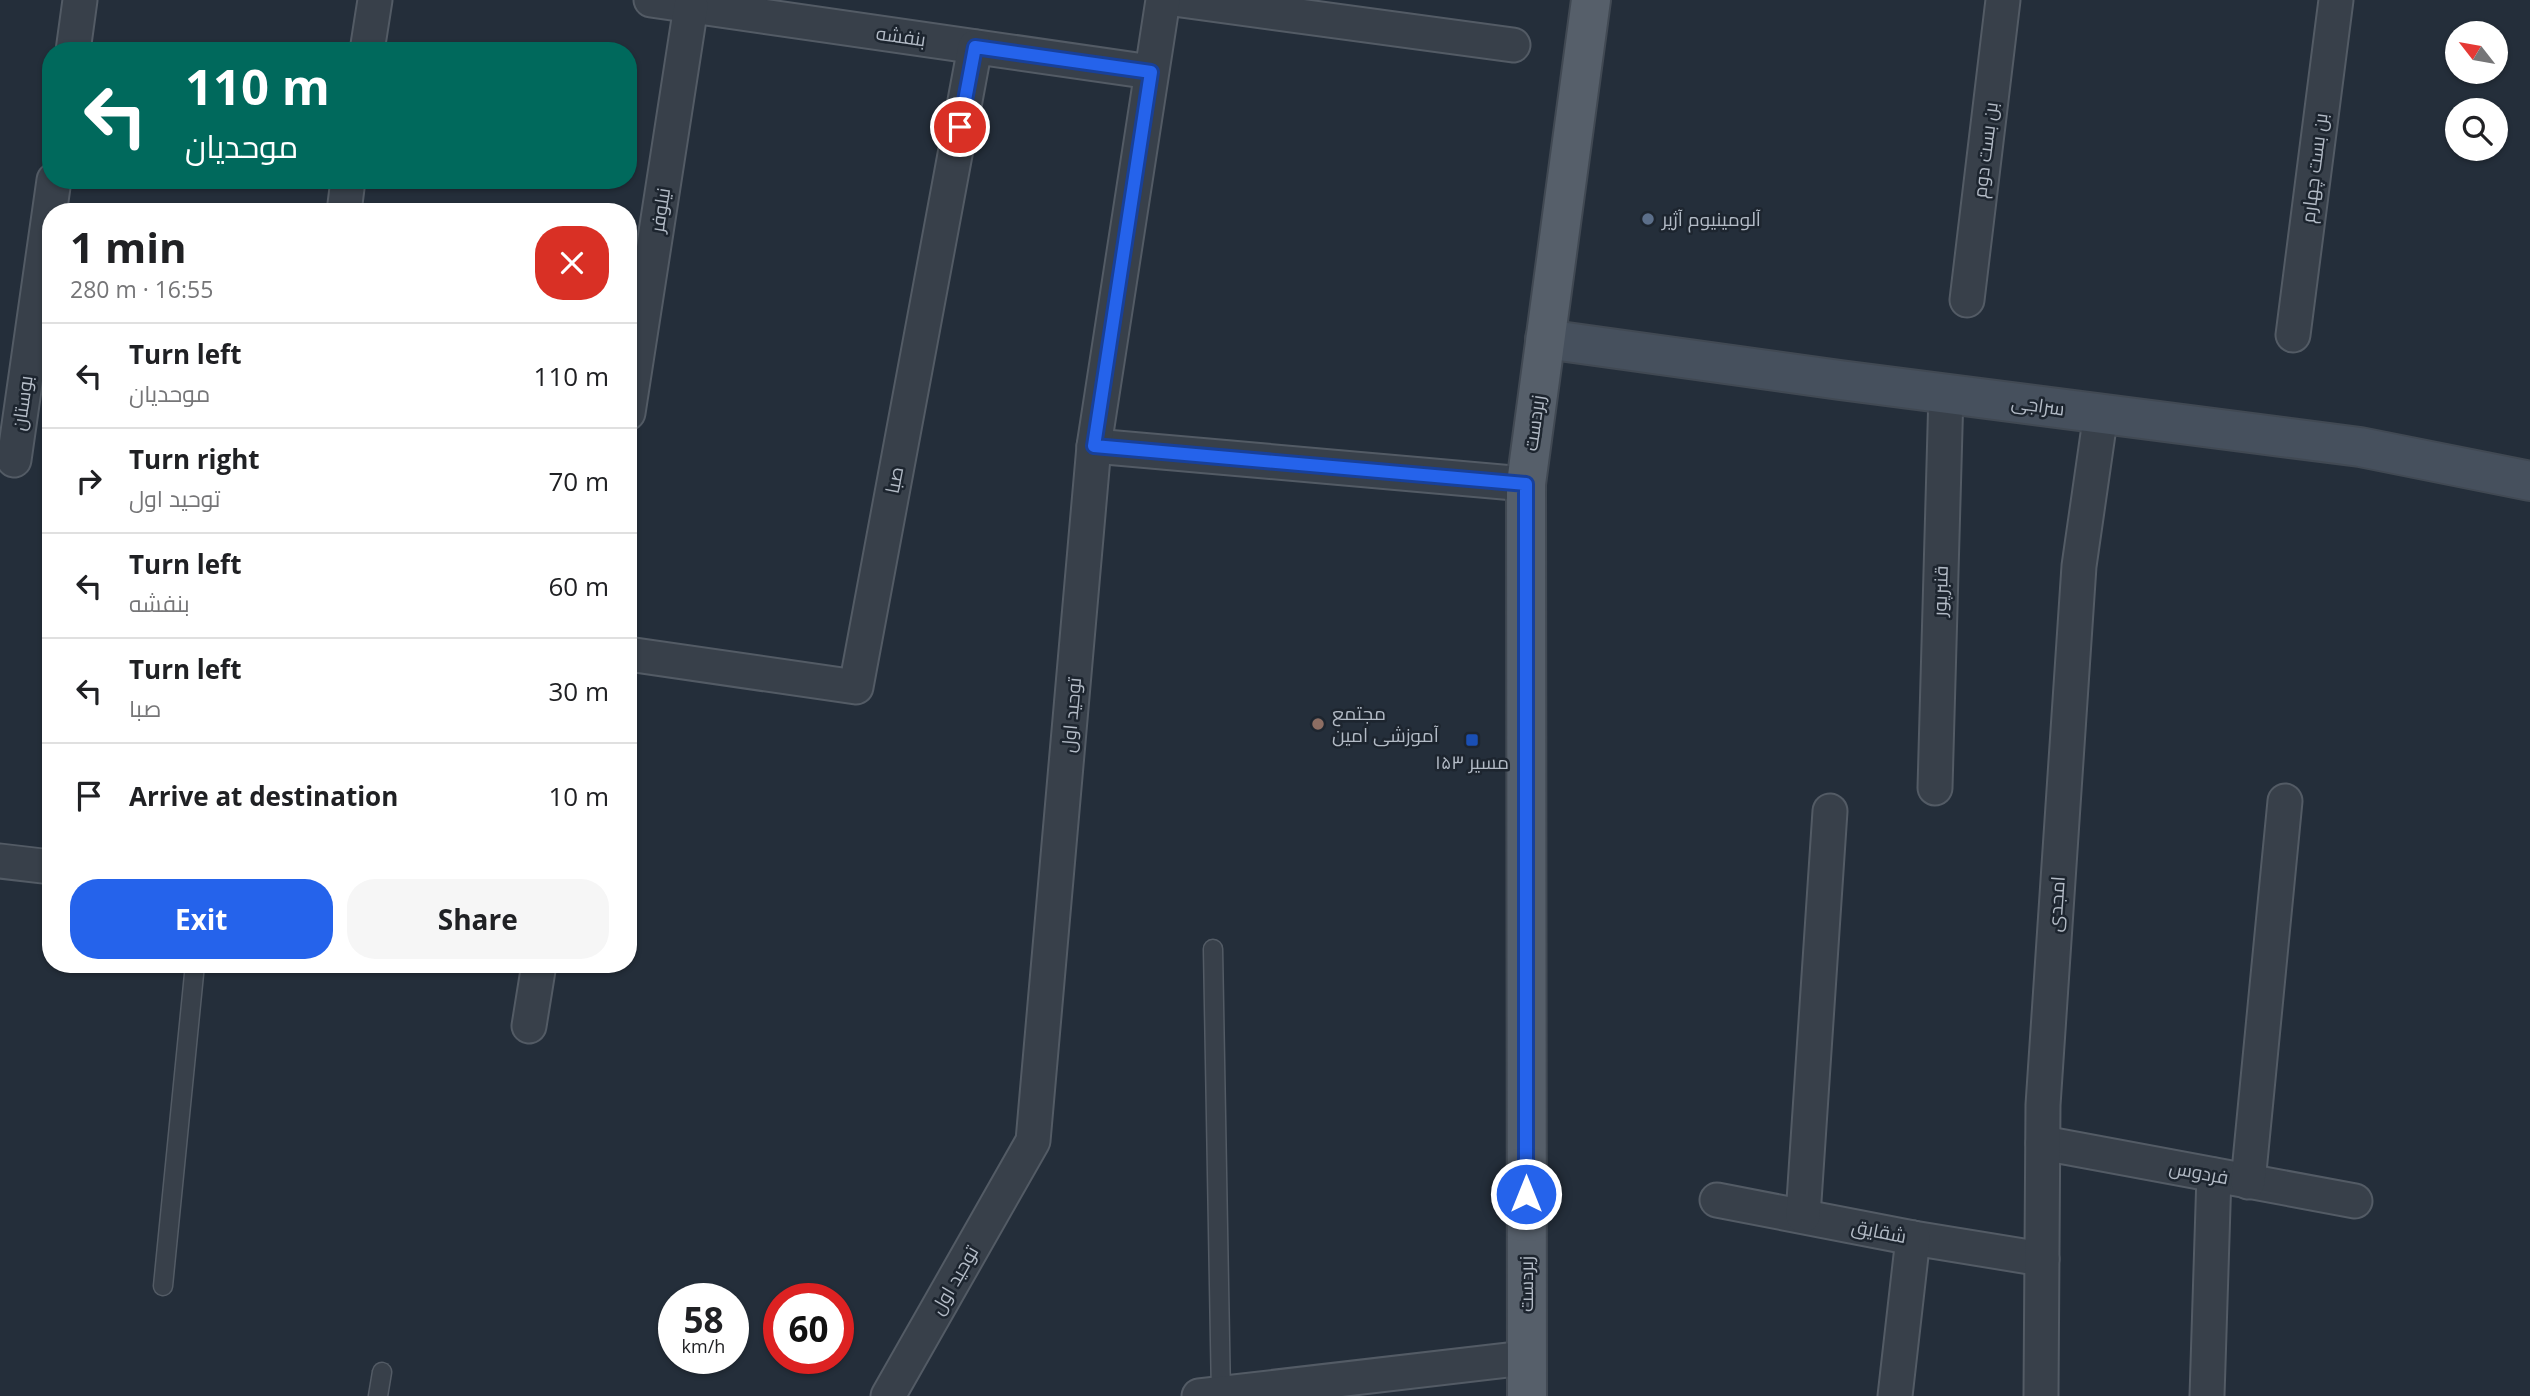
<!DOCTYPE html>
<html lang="en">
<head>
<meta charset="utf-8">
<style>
	body { margin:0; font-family:"Open Sans",Cairo,sans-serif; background:#f6f6f6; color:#202124; height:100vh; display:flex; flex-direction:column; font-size:26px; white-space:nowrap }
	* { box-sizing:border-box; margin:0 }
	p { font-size:23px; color:#757577 }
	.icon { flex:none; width:38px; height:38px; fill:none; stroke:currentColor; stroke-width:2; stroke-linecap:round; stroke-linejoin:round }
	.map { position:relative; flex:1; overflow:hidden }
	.panel { position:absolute; left:42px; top:203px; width:595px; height:770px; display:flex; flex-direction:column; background:#fff; border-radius:28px; box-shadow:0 2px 5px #0004 }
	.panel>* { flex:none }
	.top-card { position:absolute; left:42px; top:42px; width:595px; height:147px; border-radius:28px; box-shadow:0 2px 5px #0004; background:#00695c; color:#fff; overflow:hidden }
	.needle { width:46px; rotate:301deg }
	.controls { position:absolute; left:2445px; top:21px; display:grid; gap:14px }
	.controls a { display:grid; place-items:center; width:63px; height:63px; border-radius:50%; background:#fff; box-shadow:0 2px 5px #0004; font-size:35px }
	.speed { position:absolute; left:658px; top:1283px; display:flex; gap:14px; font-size:35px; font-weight:700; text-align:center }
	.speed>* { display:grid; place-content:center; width:91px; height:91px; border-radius:50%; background:#fff; box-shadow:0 2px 5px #0004; line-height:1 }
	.speed small { font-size:18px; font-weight:400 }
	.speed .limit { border:10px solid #d22; background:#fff; color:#111 }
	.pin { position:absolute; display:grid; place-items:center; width:60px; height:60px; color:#fff; margin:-30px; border:4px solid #fff; border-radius:50%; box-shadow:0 2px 7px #0007 }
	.me { position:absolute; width:77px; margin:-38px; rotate:0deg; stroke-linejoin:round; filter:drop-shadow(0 0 5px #0008) }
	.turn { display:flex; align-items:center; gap:24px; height:147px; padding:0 28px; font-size:32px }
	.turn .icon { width:91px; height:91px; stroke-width:2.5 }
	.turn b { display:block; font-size:49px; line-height:60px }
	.round { display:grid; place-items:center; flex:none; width:74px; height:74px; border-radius:28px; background:#f6f6f6 }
	.summary { display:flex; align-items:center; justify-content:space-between; height:119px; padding:0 28px }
	h1 { font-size:42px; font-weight:700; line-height:52px }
	.button { display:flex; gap:14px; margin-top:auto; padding:14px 28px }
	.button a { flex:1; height:80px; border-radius:28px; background:#2563eb; color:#fff; font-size:28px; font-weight:700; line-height:80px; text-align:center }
	.button a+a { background:#f6f6f6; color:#202124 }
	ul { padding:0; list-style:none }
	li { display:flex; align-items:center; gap:21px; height:105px; padding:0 28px; border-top:2px solid #e0e0e0 }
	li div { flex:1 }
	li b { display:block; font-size:26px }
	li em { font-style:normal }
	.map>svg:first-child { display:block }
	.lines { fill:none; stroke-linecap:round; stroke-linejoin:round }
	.lane-casing { stroke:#535b65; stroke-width:21 }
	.street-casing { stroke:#535b65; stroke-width:37 }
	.secondary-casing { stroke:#414953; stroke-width:42 }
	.primary-casing { stroke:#414953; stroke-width:42 }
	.lane { stroke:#38404a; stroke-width:18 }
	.street { stroke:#38404a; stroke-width:33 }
	.secondary { stroke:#46505d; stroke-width:38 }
	.primary { stroke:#565f6a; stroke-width:38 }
	.route-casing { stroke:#184099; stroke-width:18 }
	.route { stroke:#2563eb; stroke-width:12 }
	.service-dot { fill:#5c6f8a; stroke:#1d252f; stroke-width:2.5 }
	.education-dot { fill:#8d6e63; stroke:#1d252f; stroke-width:2.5 }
	.transit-dot { fill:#1a4fb4; stroke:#1d252f; stroke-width:2.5 }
	.labels { text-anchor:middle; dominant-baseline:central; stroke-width:5; stroke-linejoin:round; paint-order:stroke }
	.street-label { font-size:19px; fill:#b3bbc6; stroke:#1d252f }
	.poi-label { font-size:19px; fill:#b3bbc6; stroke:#1d252f; text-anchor:start }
</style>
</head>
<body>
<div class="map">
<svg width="2530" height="1396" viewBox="0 0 2530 1396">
	<rect width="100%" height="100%" fill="#242e3a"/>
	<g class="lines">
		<g class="lane-casing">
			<g id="lane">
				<path d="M 1213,949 L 1221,1396"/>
				<path d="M 163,1286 L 195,964"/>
				<path d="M 378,1396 L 382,1372"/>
			</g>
		</g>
		<g class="street-casing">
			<g id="street">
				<path d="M 651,0 L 1151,72"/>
				<path d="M 1181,0 L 1513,45"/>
				<path d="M 73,51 L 80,0"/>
				<path d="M 367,51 L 375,0"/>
				<path d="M 344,212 L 348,180"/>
				<path d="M 1967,300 L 2003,0"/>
				<path d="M 2293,335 L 2336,0"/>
				<path d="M 628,413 L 691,6"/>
				<path d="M 1094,446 L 1526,484"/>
				<path d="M 14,460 L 54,180"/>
				<path d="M 628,654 L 856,687 L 975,47"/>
				<path d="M 1935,788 L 1946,393"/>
				<path d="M 0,861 L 51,867"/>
				<path d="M 529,1026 L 539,964"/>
				<path d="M 2043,1143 L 2355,1201"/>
				<path d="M 2248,1182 L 2285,801"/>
				<path d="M 1717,1200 L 1913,1238 L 2042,1259"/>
				<path d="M 1803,1216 L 1830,811"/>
				<path d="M 888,1396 L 1033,1141 L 1094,446 L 1163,0"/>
				<path d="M 1199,1396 L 1526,1358"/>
				<path d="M 1895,1396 L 1913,1238"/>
				<path d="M 2041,1396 L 2043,1105 L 2079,566 L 2101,413"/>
				<path d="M 2207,1396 L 2214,1175"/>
			</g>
		</g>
		<g class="secondary-casing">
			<path id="secondary" d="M 1545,339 L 1840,380 L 2360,447 L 2530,481"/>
		</g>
		<g class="primary-casing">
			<path id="primary" d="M 1527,1396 L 1526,484 L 1591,0"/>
		</g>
		<use href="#lane" class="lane"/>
		<use href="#street" class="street"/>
		<use href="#secondary" class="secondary"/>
		<use href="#primary" class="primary"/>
	</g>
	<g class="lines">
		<g class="route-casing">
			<path id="route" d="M 960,127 L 975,47 L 1151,72 L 1094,446 L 1526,484 L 1526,1194"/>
		</g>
		<use href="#route" class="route"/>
	</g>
	<circle class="service-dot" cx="1648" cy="219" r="7"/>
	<circle class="education-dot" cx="1318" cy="724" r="7"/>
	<rect class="transit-dot" x="1465" y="733" width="14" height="14" rx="3.5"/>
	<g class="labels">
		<g class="street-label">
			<text transform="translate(901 36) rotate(8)">بنفشه</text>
			<text transform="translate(1985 150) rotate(-83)">بن بست دوم</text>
			<text transform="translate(2314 168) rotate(-83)">بن بست چهارم</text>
			<text transform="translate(660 210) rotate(-81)">نیلوفر</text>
			<text transform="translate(22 403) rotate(-82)">بوستان</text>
			<text transform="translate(2038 405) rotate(8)">سراجی</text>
			<text transform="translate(1534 423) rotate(-82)">زبردست</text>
			<text transform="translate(894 480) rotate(-79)">صبا</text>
			<text transform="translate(1940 591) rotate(-88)">قنبرپور</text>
			<text transform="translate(1071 715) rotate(-85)">توحید اول</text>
			<text transform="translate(2056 904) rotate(-86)">امجدی</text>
			<text transform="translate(2199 1172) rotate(11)">فردوس</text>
			<text transform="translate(1879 1231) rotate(11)">شقایق</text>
			<text transform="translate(954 1280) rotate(-60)">توحید اول</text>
			<text transform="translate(1526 1284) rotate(-90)">زبردست</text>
		</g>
		<g class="poi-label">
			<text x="1662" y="219">آلومینیوم آژیر</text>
			<text x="1332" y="713">مجتمع<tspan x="1332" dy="22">آموزشی امین</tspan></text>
			<text x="1472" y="762" text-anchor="middle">مسیر ۱۵۳</text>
		</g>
	</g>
</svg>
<div class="controls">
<a><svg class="needle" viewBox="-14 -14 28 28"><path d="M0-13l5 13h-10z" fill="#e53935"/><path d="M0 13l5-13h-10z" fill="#757577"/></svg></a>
<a><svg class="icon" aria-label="search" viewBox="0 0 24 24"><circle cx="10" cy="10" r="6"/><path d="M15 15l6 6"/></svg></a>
</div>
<div class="speed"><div>58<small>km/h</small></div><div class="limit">60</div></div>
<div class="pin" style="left:960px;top:127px;background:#d93025"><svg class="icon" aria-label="arrive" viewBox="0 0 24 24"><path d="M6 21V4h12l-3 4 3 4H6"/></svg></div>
<svg class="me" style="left:1526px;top:1194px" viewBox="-20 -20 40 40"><circle r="17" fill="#2563eb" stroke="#fff" stroke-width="3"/><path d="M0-11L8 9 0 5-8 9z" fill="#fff"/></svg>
<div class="top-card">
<div class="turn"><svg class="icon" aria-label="left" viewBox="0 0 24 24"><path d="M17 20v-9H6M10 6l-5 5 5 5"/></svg><div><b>110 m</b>موحدیان</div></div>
</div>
<section class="panel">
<div class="summary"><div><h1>1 min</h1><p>280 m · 16:55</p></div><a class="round" style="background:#d93025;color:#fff"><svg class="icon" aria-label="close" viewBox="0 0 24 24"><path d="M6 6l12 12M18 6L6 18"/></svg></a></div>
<ul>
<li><svg class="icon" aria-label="left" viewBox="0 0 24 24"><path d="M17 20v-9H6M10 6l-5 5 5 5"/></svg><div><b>Turn left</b><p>موحدیان</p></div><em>110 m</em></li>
<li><svg class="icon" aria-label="right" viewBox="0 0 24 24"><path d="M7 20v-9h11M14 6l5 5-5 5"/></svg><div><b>Turn right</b><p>توحید اول</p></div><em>70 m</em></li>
<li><svg class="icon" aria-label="left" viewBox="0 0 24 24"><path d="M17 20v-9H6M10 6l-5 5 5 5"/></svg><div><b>Turn left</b><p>بنفشه</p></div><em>60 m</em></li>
<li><svg class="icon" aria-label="left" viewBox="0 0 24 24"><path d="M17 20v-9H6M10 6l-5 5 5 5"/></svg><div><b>Turn left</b><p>صبا</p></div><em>30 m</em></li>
<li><svg class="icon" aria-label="arrive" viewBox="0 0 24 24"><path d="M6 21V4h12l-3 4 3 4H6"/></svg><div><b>Arrive at destination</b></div><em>10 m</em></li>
</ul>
<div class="button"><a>Exit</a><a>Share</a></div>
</section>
</div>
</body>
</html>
